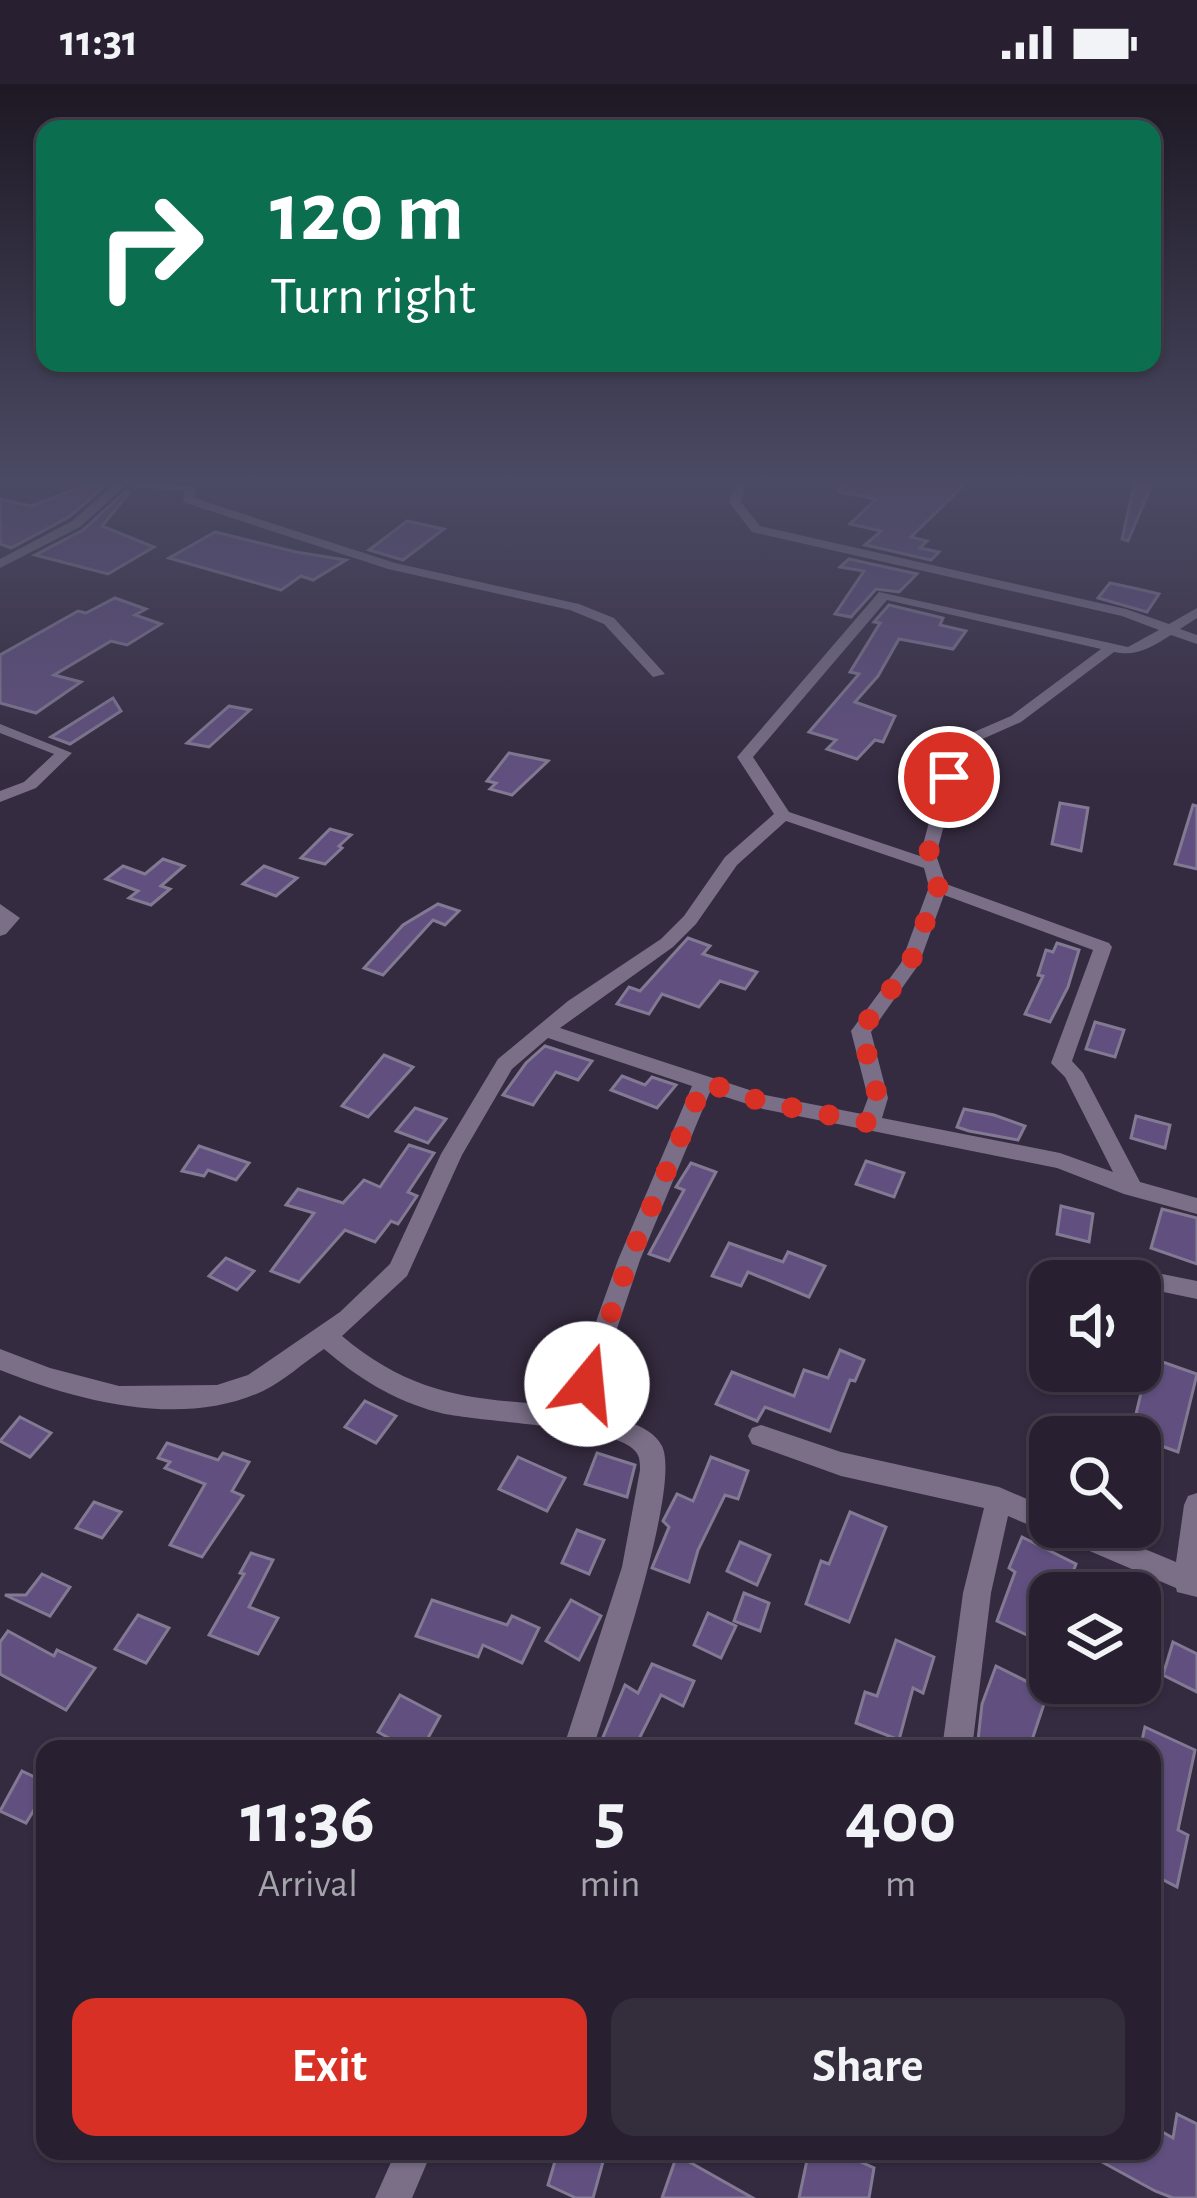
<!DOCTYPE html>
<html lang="en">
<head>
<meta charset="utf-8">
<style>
	body { margin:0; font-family:"Alegreya Sans",sans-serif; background:#342d3c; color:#f1f3f6; height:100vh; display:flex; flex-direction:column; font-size:45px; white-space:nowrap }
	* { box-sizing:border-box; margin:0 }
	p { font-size:39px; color:#a5a3ab }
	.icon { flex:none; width:66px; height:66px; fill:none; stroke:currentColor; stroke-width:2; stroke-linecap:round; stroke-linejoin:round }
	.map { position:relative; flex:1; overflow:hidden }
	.drawer { position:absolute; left:36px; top:1656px; width:1125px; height:420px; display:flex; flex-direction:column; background:#282030; border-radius:24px; box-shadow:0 3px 9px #0004,0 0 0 3px #443e4c }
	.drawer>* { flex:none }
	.top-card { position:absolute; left:36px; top:36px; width:1125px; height:252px; border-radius:24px; box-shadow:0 3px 9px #0004,0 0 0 3px #443e4c; background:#0b6e4f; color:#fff; overflow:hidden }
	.buttons { position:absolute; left:1029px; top:1176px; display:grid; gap:24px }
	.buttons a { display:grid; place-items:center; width:132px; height:132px; border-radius:24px; background:#282030; box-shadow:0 3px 9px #0004,0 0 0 3px #443e4c; font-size:60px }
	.pin { position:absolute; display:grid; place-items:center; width:102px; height:102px; color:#fff; margin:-51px; border:6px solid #fff; border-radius:50%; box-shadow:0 3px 12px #0007 }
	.me { position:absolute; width:132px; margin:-66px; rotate:17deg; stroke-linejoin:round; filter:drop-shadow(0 0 9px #0008) }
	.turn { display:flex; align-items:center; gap:42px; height:252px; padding:0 36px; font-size:54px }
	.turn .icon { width:156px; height:156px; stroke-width:2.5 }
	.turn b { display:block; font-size:84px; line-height:102px }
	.eta { display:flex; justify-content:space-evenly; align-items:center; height:204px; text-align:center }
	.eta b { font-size:72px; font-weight:700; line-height:84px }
	.cta { display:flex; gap:24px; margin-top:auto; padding:24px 36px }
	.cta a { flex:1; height:138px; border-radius:24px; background:#d93025; color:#fff; font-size:48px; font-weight:700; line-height:138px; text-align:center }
	.cta a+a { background:#342d3c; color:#f1f3f6 }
	.status { display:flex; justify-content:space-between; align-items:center; height:84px; padding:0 60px; background:#282030; direction:ltr }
	.status svg { height:33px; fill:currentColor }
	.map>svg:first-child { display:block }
	.building { fill:#61507f; stroke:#827a93; stroke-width:3 }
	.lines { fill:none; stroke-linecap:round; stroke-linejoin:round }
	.minor { fill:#7a6f87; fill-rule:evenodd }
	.route { stroke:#d93025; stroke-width:21; stroke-dasharray:0 37.8 }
</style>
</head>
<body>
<div class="status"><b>11:31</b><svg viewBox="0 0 49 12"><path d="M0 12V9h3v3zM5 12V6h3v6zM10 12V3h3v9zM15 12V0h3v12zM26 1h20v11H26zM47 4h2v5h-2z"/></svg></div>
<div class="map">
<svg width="1197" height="2114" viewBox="0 0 1197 2114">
	<rect width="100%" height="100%" fill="#352b40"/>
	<g class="building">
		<path d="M 88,400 L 104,403 L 69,433 L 11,464 L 0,460 L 0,415 L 31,422 Z"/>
		<path d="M 840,400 L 965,400 L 911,453 L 927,457 L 920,464 L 939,468 L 931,476 L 865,461 L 881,447 L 850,440 L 876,415 L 839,408 Z"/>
		<path d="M 1134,401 L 1151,403 L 1128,457 L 1122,455 Z"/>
		<path d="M 125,408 L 129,409 L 102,442 L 154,463 L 108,490 L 35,471 L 83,446 Z"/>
		<path d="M 407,437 L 444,445 L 403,476 L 369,466 Z"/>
		<path d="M 215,448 L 296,468 L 346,476 L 313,496 L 301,492 L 281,506 L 169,474 Z"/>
		<path d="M 849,475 L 917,490 L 899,508 L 876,505 L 851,533 L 835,530 L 864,487 L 840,483 Z"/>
		<path d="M 1110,499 L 1138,505 L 1159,510 L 1147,528 L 1098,514 Z"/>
		<path d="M 115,514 L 146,525 L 135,531 L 161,540 L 127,561 L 111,557 L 54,591 L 81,598 L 36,629 L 0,619 L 0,571 L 78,527 L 86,529 Z"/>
		<path d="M 889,521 L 943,534 L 940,541 L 966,547 L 953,565 L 899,555 L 878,592 L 855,618 L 895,632 L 883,658 L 875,656 L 857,675 L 827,665 L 836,656 L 809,648 L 859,590 L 850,588 L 880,539 L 874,538 Z"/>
		<path d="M 113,614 L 121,627 L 70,660 L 51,653 Z"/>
		<path d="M 229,622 L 250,626 L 209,663 L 187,659 Z"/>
		<path d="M 509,669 L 548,677 L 512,711 L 490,705 L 496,699 L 487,697 Z"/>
		<path d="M 1060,719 L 1088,724 L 1081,767 L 1052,760 Z"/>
		<path d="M 1193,721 L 1197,722 L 1197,785 L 1175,780 Z"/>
		<path d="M 330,745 L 351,751 L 339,762 L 342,764 L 325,780 L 301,774 Z"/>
		<path d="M 163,775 L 184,782 L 161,802 L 170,805 L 151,821 L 129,814 L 138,807 L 106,795 L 123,782 L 145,790 Z"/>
		<path d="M 264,782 L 297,794 L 276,812 L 243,800 Z"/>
		<path d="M 438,820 L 459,827 L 445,841 L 433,836 L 383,891 L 364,884 L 403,841 Z"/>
		<path d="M 688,854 L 710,862 L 703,870 L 757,888 L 745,905 L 720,897 L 699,923 L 662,910 L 649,930 L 617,920 L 629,903 L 640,907 Z"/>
		<path d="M 1057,859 L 1079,866 L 1068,903 L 1050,938 L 1025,930 L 1043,892 L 1038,891 L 1046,866 L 1053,868 Z"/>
		<path d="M 1095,938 L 1124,946 L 1115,973 L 1086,965 Z"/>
		<path d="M 545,962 L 592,977 L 578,996 L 556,988 L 533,1021 L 503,1011 L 526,979 Z"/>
		<path d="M 384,971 L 413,983 L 368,1033 L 342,1022 Z"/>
		<path d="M 622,992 L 645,1001 L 652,993 L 676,1001 L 657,1024 L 611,1006 Z"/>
		<path d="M 415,1024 L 446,1035 L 428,1059 L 396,1047 Z"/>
		<path d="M 964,1025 L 994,1031 L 1025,1042 L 1018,1056 L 969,1047 L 957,1043 Z"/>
		<path d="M 1136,1032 L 1170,1041 L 1165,1064 L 1131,1054 Z"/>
		<path d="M 409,1061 L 434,1069 L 408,1108 L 417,1112 L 398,1140 L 391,1137 L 375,1158 L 345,1146 L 299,1198 L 271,1187 L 314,1129 L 286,1121 L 298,1105 L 343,1119 L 364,1096 L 380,1103 Z"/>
		<path d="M 199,1062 L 249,1079 L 236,1096 L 208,1086 L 204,1092 L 182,1087 Z"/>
		<path d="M 866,1077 L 904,1089 L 894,1113 L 856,1100 Z"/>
		<path d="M 691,1079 L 716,1088 L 669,1177 L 649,1170 L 684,1106 L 676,1103 Z"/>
		<path d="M 1061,1122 L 1093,1130 L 1089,1158 L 1057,1150 Z"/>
		<path d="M 1162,1125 L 1197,1134 L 1197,1180 L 1151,1164 Z"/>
		<path d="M 729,1159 L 783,1178 L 788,1168 L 825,1182 L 809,1213 L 748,1188 L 741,1202 L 712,1192 Z"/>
		<path d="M 226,1174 L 254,1187 L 237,1206 L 209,1192 Z"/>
		<path d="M 840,1266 L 864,1276 L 855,1297 L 850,1296 L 830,1347 L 765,1323 L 757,1337 L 716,1320 L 732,1288 L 794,1312 L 804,1286 L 828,1294 Z"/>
		<path d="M 1140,1270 L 1197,1290 L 1178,1368 L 1131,1351 L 1141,1309 L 1118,1301 L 1122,1287 L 1140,1287 Z"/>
		<path d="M 365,1317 L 396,1332 L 376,1359 L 345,1343 Z"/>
		<path d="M 20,1333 L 51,1349 L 30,1373 L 0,1357 Z"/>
		<path d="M 167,1359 L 218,1376 L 223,1369 L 249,1378 L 232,1407 L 243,1412 L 202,1473 L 170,1461 L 205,1400 L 165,1384 L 170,1378 L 158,1374 Z"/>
		<path d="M 597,1369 L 635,1381 L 627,1413 L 585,1400 Z"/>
		<path d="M 518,1373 L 565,1394 L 547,1427 L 499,1405 Z"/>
		<path d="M 711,1373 L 748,1387 L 738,1415 L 725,1411 L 698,1466 L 689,1498 L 652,1484 L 669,1443 L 663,1437 L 677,1410 L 693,1417 Z"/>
		<path d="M 94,1418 L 121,1428 L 102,1454 L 76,1444 Z"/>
		<path d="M 850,1428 L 886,1443 L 849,1538 L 806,1520 L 821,1477 L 829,1480 Z"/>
		<path d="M 577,1446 L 604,1456 L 589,1490 L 562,1479 Z"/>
		<path d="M 1022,1453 L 1076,1480 L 1065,1509 L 1050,1509 L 1050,1562 L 997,1537 L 1015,1488 L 1009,1484 Z"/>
		<path d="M 740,1458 L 770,1471 L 757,1501 L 727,1487 Z"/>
		<path d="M 251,1469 L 273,1476 L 249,1523 L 278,1534 L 258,1570 L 209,1551 L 244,1490 L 240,1489 Z"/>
		<path d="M 42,1490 L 70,1503 L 50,1532 L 5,1511 L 26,1511 Z"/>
		<path d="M 744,1509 L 769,1519 L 760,1547 L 734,1537 Z"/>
		<path d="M 432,1516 L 507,1541 L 512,1532 L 539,1544 L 522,1579 L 483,1561 L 478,1573 L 416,1552 Z"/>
		<path d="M 571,1516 L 601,1532 L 579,1576 L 546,1557 Z"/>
		<path d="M 708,1529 L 736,1542 L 721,1574 L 694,1561 Z"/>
		<path d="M 138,1531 L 169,1544 L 146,1579 L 115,1565 Z"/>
		<path d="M 8,1547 L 54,1572 L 57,1566 L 95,1584 L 66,1626 L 0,1590 L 0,1558 Z"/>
		<path d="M 896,1556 L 934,1573 L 923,1609 L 913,1604 L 899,1656 L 856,1639 L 865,1608 L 877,1612 Z"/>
		<path d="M 1173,1558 L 1197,1570 L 1197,1608 L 1163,1591 Z"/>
		<path d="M 652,1580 L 694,1597 L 683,1622 L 661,1611 L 634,1665 L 598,1665 L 625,1601 L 638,1609 Z"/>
		<path d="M 996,1582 L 1048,1608 L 1029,1665 L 977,1665 L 982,1620 Z"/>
		<path d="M 400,1611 L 440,1632 L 422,1665 L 409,1665 L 378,1648 Z"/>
		<path d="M 1145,1643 L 1195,1666 L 1178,1746 L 1188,1751 L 1177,1803 L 1152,1790 L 1152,1665 L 1140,1665 Z"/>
		<path d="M 22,1687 L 45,1698 L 45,1708 L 26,1739 L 0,1727 Z"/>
		<path d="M 1177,2030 L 1197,2040 L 1197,2114 L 1173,2114 L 1155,2107 L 1082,2067 L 1152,2067 L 1152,2042 L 1173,2054 Z"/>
		<path d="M 558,2067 L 606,2067 L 593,2114 L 576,2114 L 548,2101 Z"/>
		<path d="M 809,2067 L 836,2067 L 874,2084 L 869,2114 L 799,2114 Z"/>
		<path d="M 677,2071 L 753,2114 L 662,2114 Z"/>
	</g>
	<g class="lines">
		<g class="minor">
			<path d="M 115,400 L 127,400 L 80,443 L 0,484 L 0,475 L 72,437 Z"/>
			<path d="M 128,400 L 196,402 L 194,414 L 395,479 L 579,520 L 614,534 L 665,590 L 653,593 L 604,540 L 570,526 L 388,485 L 183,418 L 185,407 L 134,403 Z"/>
			<path d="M 735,400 L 746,400 L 741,418 L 760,442 L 1126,525 L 1169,540 L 1197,524 L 1197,534 L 1180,545 L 1197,551 L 1197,560 L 1171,551 C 1152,563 1137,573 1114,568 L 1021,638 L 978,657 L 957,693 L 936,771 L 946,800 L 1109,859 L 1112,863 L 1072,977 L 1083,989 L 1140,1098 L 1197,1114 L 1197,1130 L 1124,1110 L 1057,1084 L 763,1025 L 710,1008 L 640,1176 L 589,1328 C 611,1334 650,1338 662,1362 C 682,1404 609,1613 593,1665 L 563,1665 L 622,1483 L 640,1386 C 640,1380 640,1373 636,1368 C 618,1341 475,1339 437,1328 C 393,1316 358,1294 324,1265 C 304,1278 284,1297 263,1307 C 182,1345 78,1317 0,1286 L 0,1265 L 50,1284 L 119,1302 L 217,1301 L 248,1291 L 340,1228 L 390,1180 L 441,1070 L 498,975 L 568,917 L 661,855 L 684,832 L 725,773 L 774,730 L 737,673 L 879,508 L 1128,563 L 1159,546 L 1122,532 L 752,448 L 729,418 ZM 887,516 L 1101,565 L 1011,632 L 967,651 L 941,693 L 920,772 L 789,728 L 753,673 ZM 786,737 L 924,784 L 929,803 L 901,879 L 851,947 L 868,1014 L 862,1030 L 765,1011 L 560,944 L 673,863 L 696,840 L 737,781 ZM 944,811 L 1093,866 L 1051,979 L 1065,993 L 1113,1088 L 1060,1069 L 882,1034 L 888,1014 L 871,948 L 919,880 ZM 548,954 L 692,1002 L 618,1176 L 566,1322 C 474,1315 416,1314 342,1252 L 407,1192 L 462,1071 L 512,985 Z"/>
			<path d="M 0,640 L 72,669 L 36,704 L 0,718 L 0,707 L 24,698 L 54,670 L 0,649 Z"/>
			<path d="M 0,820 L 20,834 L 6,850 L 0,852 Z"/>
			<path d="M 1162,1190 L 1197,1197 L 1197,1215 L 1154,1206 L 1150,1199 L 1154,1192 Z"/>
			<path d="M 761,1341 L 841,1368 L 999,1403 L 1050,1425 L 1050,1443 L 1092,1443 L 1176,1478 L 1184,1421 L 1188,1412 L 1197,1409 L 1197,1513 L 1177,1508 L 1176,1504 L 1008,1432 L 991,1509 L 972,1665 L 942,1665 L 963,1509 L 984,1424 L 841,1392 L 752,1360 L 748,1352 L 752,1344 Z"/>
			<path d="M 396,2067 L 432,2067 L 412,2114 L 375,2114 Z"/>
		</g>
	</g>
	<linearGradient id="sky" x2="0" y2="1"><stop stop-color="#1d1823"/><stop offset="0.57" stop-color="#4b4a64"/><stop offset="1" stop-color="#4b4a64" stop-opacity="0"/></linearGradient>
	<rect width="1197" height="696" fill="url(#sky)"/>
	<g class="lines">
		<path class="route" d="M 587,1300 L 629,1176 L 704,998 L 763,1018 L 870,1039 L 878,1014 L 861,946 L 910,880 L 938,803 L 928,771 L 949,693"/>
	</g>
</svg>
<div class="buttons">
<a><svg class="icon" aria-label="sound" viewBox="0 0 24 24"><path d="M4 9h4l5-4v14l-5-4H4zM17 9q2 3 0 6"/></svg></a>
<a><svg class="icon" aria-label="search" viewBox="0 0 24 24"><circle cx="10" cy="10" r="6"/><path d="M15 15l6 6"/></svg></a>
<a><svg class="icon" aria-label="layers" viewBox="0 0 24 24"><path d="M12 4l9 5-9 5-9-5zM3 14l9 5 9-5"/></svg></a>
</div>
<div class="pin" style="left:949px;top:693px;background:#d93025"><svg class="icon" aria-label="arrive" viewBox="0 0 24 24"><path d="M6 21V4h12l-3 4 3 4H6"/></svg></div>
<svg class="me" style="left:587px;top:1300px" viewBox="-20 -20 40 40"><circle r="19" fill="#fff"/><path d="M0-13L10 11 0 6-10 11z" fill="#d93025"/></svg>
<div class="top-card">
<div class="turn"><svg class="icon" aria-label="right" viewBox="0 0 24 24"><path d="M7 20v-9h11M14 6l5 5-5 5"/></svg><div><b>120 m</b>Turn right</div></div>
</div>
<section class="drawer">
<div class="eta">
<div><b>11:36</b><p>Arrival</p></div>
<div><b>5</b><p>min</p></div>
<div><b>400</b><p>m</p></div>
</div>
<div class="cta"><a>Exit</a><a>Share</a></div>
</section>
</div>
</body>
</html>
